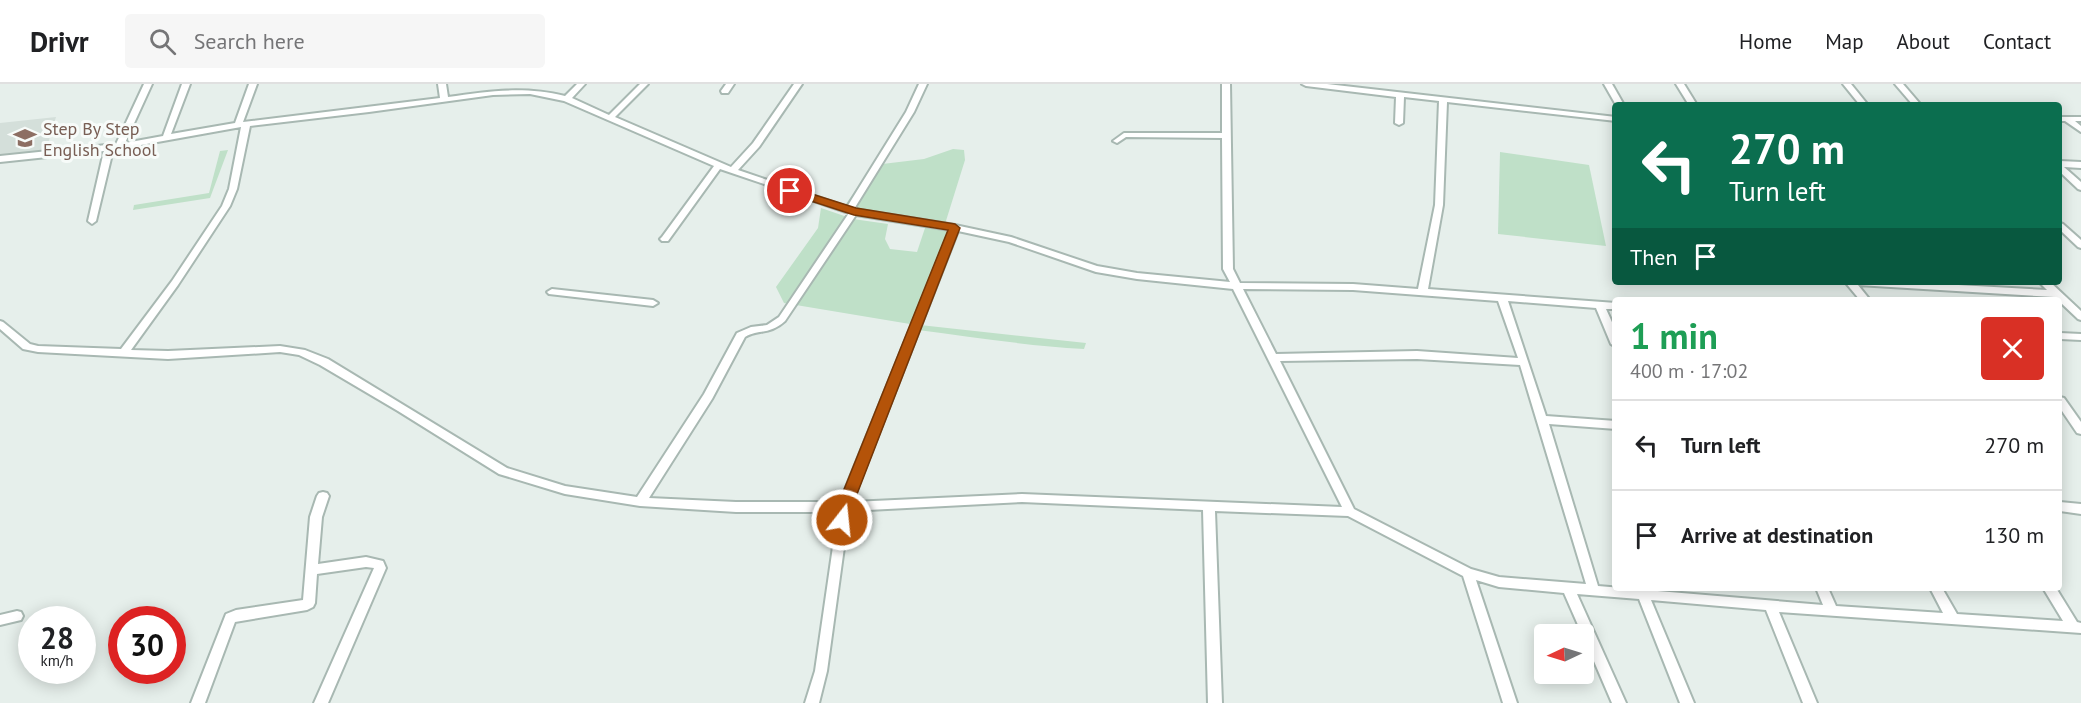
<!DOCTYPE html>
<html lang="en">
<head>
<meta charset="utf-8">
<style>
	body { margin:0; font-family:"PT Sans",sans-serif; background:#f6f6f6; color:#202124; height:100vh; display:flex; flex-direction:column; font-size:22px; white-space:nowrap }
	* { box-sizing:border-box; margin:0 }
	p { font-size:20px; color:#757577 }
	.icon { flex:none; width:33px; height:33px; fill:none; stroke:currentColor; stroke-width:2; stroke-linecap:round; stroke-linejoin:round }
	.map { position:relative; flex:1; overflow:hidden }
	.panel { position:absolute; left:1612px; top:213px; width:450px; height:294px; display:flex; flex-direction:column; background:#fff; border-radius:6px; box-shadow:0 3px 15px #0003 }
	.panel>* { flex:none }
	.banner { position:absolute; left:1612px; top:18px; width:450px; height:183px; border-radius:6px; box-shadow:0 3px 15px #0003; background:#0b6e4f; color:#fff; overflow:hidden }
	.needle { width:39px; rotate:266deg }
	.buttons { position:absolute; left:1534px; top:540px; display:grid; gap:12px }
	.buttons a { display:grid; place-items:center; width:60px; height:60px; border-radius:6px; background:#fff; box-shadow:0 3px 15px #0003; font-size:30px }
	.speed { position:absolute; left:18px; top:522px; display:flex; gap:12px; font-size:30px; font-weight:700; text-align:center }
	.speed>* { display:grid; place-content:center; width:78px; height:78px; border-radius:50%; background:#fff; box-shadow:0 3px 15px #0003; line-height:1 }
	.speed small { font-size:15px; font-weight:400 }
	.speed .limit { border:9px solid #d22; background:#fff; color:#111 }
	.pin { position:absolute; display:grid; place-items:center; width:51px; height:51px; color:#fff; margin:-26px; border:3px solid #fff; border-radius:50%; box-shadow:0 2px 6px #0007 }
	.me { position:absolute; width:66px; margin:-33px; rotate:16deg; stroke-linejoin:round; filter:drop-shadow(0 0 4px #0008) }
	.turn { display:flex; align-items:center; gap:21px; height:126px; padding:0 18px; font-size:27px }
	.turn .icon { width:78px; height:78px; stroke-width:2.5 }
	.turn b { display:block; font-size:42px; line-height:51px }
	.then { display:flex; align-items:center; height:57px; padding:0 18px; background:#0003; gap:12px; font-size:22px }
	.round { display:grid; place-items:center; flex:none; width:63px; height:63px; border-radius:6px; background:#f6f6f6 }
	.overview { display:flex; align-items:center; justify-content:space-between; height:102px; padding:0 18px }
	h1 { font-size:36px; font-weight:700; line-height:45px; color:#1e9e55 }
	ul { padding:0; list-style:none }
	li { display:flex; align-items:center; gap:18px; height:90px; padding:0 18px; border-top:2px solid #e0e0e0 }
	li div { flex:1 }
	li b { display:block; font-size:22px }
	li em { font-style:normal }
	header { display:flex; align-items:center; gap:36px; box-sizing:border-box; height:84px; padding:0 30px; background:#fff; border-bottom:2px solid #e0e0e0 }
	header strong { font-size:28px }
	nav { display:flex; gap:33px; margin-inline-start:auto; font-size:21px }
	.search { width:420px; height:54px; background:#f6f6f6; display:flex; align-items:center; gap:15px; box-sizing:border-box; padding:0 21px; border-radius:6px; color:#757577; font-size:22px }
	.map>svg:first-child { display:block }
	.built { fill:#d4dfda }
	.green { fill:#bfe0c8 }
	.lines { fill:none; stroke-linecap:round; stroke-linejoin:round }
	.minor-casing { stroke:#a8b8b2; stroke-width:4 }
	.minor { fill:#fff; fill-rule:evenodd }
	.route { fill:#b45309; stroke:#753606; stroke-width:1.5 }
	.labels { text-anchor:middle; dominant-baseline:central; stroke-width:6; stroke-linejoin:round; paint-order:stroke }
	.far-education-label { font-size:18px; fill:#785e54; stroke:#f7fbf9; text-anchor:start }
</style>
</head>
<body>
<header>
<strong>Drivr</strong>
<div class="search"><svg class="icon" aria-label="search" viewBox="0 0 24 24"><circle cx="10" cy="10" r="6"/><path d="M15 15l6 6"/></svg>Search here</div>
<nav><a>Home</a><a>Map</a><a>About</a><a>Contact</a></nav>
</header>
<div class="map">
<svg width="2081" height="619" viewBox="0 0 2081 619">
	<rect width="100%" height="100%" fill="#e6efeb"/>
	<path class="built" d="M 56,33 L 45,70 L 0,74 L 0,39 Z"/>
	<g class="green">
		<path d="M 953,65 L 964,66 L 965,76 L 945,140 L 843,124 L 874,81 L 924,75 Z"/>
		<path d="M 228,66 L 210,114 L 133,126 L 134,121 L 209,109 L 220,67 Z"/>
		<path d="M 1500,68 L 1589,81 L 1606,162 L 1498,150 Z"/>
		<path d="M 821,124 L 853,135 L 888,140 L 885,155 L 890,165 L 917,168 L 925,144 L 946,147 L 949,151 L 910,240 L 784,219 L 776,203 L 818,144 Z"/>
		<path d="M 920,241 L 1086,259 L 1084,265 C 1028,262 973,253 918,246 Z"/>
	</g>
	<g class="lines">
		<g class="minor-casing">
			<g id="minor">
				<path d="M 144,0 L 152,0 L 125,59 L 163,52 L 182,0 L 190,0 L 171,50 L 235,39 L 249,0 L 257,0 L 243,38 L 440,14 L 438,0 L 446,0 L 448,13 C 489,7 524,2 565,12 L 577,0 L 585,0 L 572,14 L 609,31 L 640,0 L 648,0 L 615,33 L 731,83 L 753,59 L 794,0 L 802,0 L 759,63 L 738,86 L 847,123 L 906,28 L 919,0 L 927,0 L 914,28 L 854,125 L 955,141 L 1011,153 L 1097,182 L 1137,189 L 1230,198 L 1223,185 L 1222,54 L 1126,53 L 1117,59 L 1113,57 L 1124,49 L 1222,49 L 1222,0 L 1230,0 L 1233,185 L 1240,199 L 1353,200 L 1418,205 L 1435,121 L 1439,17 L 1404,13 L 1403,39 L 1399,41 L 1395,39 L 1396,13 L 1306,2 L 1302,0 L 1327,0 L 1616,33 L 1616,37 L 1447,18 L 1443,121 L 1428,205 L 1616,219 L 1616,225 L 1606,225 L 1616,247 L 1616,263 L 1611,260 L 1596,224 L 1508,217 L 1546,332 L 1616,337 L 1616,345 L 1549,340 L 1598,502 L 1823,521 L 1816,504 L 1828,504 L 1836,522 L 1943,529 L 1930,504 L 1942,504 L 1957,530 L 2063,537 L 2043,504 L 2056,504 L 2077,538 L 2081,539 L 2081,549 L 1779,528 L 1817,619 L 1803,619 L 1766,526 L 1651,516 L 1694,619 L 1680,619 L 1639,515 L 1577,510 L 1626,619 L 1612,619 L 1584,554 L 1584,550 L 1582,550 L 1564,509 L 1499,503 L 1476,496 L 1517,619 L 1503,619 L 1463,492 L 1348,432 L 1215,427 L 1222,619 L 1208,619 L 1203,426 L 1022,418 L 849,427 L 827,587 L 819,619 L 805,619 L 815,587 L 838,428 L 736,428 L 640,422 L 565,410 L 499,390 L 398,327 L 320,281 L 299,271 L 280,268 L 168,275 L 38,268 L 23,265 L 0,245 L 0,237 L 3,238 L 30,260 L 38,262 L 121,265 L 172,197 L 222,122 L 229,105 L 241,43 L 113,66 L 96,137 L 92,140 L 88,137 L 104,67 L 0,78 L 0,72 L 116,60 ZM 530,10 L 564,17 L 714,82 L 662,153 L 660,155 L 662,157 L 668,157 L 720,85 L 849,129 L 779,233 L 767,241 L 751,243 L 737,249 L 704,310 L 637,413 L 565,402 L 507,384 L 328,275 L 305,266 L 280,262 L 168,267 L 131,266 L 178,201 L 230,122 L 237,105 L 250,42 L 369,28 L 493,11 ZM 856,131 L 950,146 L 840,418 L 736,418 L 649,414 L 712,315 L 745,253 C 759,245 770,251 785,237 ZM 958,147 L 1009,158 L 1096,188 L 1137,195 L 1233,205 L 1342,423 L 1022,410 L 852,418 ZM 1243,205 L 1353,206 L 1498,217 L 1518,274 L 1417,267 L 1276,270 ZM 1417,275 L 1520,281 L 1586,500 L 1499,493 L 1471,485 L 1354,425 L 1280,277 Z"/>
				<path d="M 726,0 L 734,0 L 728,9 L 722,9 L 721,7 Z"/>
				<path d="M 1604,0 L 1612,0 L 1624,21 L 1616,21 Z"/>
				<path d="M 1676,0 L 1684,0 L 1697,21 L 1689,21 Z"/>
				<path d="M 1843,0 L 1851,0 L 1868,21 L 1860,21 Z"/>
				<path d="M 1895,0 L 1903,0 L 1921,21 L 1913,21 Z"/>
				<path d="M 2060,33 L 2081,33 L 2081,37 L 2075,37 L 2081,42 L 2081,48 L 2065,37 L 2060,37 Z"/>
				<path d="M 2060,77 L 2081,78 L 2081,84 L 2064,83 L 2081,98 L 2081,106 L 2078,105 L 2060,88 Z"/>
				<path d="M 2060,139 L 2063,140 L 2081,156 L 2081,164 L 2078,163 L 2060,146 Z"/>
				<path d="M 1845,198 L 1905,198 L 2047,206 L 2039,198 L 2050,198 L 2081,227 L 2081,236 L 2078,235 L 2060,218 L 2060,216 L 2054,213 L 1858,201 L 1870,216 L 1860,216 Z"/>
				<path d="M 552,205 L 653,216 L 658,219 L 653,222 L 549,210 L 547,208 Z"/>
				<path d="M 2060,249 L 2081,250 L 2081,256 L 2060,255 Z"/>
				<path d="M 2060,313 L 2064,314 L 2081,338 L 2081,350 L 2077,349 L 2060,324 Z"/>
				<path d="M 323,408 L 327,409 L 329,412 L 322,433 L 318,480 L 366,473 L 383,477 L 386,484 L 328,619 L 314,619 L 374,484 L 366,483 L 317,490 L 315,519 L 313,523 L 307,526 L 235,538 L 205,619 L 191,619 L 226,530 L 236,526 L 303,516 L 310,433 L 317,412 L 319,409 Z"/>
				<path d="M 2060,418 L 2081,420 L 2081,430 L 2060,427 Z"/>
				<path d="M 17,527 L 21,528 L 23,532 L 21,536 L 0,541 L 0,531 Z"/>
			</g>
		</g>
		<use href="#minor" class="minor"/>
	</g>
	<path class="route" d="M 790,103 L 856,124 L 955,140 L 960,144 L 852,423 L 848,440 L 837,440 L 835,436 L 837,423 L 948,146 L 854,131 L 786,109 L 785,107 Z"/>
	<defs>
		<g id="school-bare" transform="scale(1.8)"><path d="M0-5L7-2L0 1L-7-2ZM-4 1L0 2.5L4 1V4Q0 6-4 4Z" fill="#8d6e63" stroke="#f7fbf9" stroke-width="2.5" paint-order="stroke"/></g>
	</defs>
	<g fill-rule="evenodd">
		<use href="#school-bare" x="25" y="54"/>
	</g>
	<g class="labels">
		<g class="far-education-label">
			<text x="43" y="44">Step By Step<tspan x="43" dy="21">English School</tspan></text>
		</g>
	</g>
</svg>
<div class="buttons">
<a><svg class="needle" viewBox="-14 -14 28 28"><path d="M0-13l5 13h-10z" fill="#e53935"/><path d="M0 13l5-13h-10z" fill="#757577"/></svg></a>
</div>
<div class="speed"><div>28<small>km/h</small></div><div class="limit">30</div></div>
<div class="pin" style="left:790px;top:107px;background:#d93025"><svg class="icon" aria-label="arrive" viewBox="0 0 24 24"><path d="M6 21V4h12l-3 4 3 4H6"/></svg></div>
<svg class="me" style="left:842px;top:436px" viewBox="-20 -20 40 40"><circle r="17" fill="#b45309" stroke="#fff" stroke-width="3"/><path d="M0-11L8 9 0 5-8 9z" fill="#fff"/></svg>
<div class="banner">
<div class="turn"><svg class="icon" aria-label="left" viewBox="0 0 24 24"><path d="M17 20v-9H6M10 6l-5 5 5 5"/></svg><div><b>270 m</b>Turn left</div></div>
<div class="then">Then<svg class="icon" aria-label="arrive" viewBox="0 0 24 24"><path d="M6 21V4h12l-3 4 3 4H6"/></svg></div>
</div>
<section class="panel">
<div class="overview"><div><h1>1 min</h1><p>400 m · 17:02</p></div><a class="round" style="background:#d93025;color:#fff"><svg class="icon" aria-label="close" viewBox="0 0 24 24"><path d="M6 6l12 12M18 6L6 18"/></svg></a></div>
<ul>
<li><svg class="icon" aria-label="left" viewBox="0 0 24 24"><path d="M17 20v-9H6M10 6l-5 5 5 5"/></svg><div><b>Turn left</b></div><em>270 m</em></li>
<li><svg class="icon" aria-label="arrive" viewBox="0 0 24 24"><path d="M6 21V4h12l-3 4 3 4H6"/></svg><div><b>Arrive at destination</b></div><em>130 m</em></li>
</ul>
</section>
</div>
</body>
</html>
